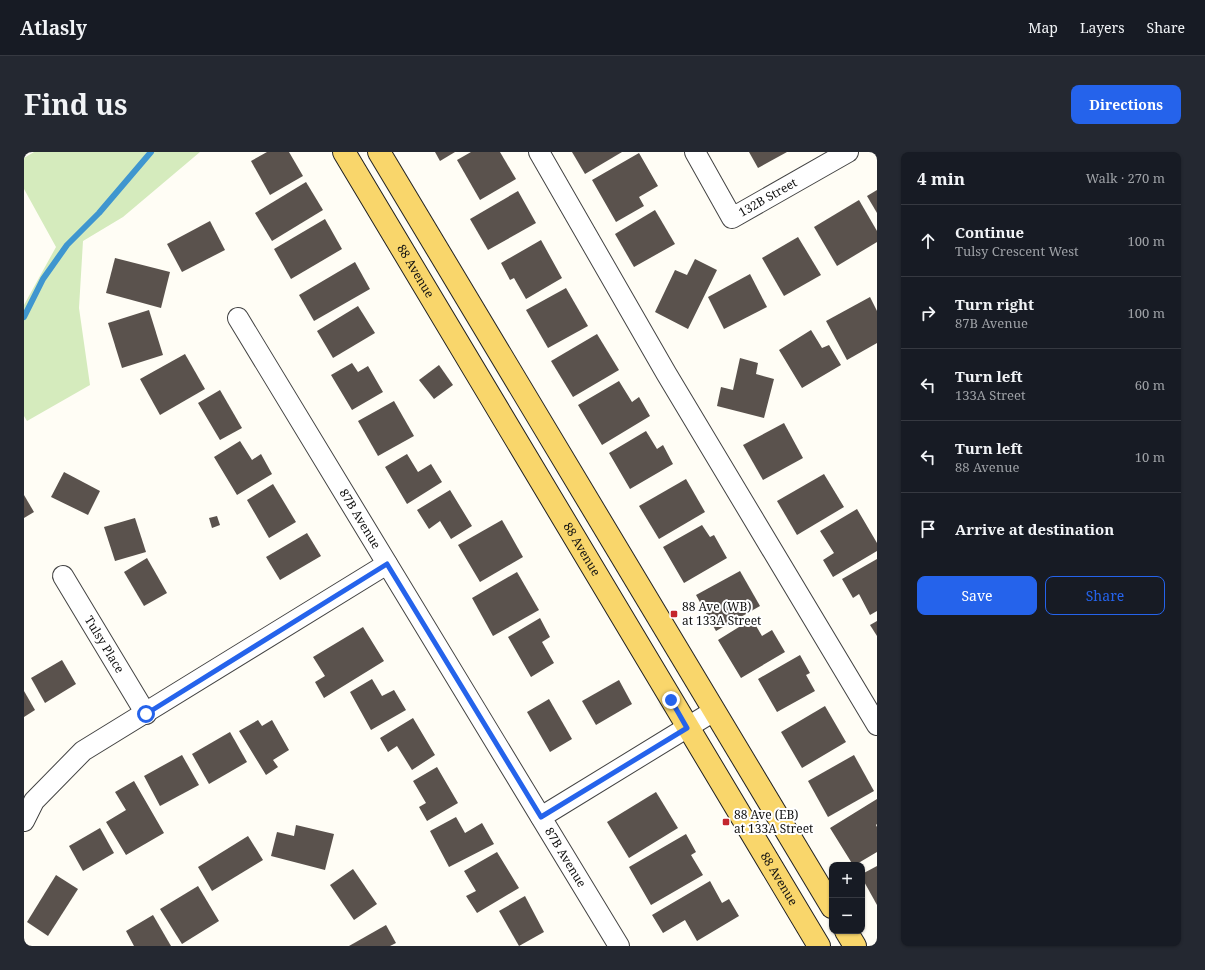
<!DOCTYPE html>
<html lang="en">
<head>
<meta charset="utf-8">
<style>
  :root { --surface:#171b24; --page:#242831; --text:#f1f3f6; --muted:#9ea1a6; --line:#363941; --accent:#2563eb }
  body { margin:0; font-family:"Noto Serif",serif; background:var(--page); color:var(--text) }
  .controls { position:absolute; right:12px; bottom:12px; display:grid; overflow:hidden; border-radius:8px; box-shadow:0 1px 3px #0004 }
  .controls button { width:36px; height:36px; display:grid; place-items:center; padding:0; border:0; border-bottom:1px solid var(--line); background:var(--surface); color:var(--text); font:20px sans-serif }
  .stop { position:absolute; width:12px; height:12px; margin:-9px; border:3px solid #2563eb; border-radius:50%; background:#fff }
  .stop.end { background:#2563eb; border-color:#fff; box-shadow:0 1px 4px #0008 }
  .list { margin:0; padding:0; list-style:none }
  h2 { display:flex; justify-content:space-between; align-items:center; height:52px; margin:0; padding:0 16px; font-size:17px }
  h2 small { font-size:13px; font-weight:400; color:var(--muted) }
  .list li { display:grid; grid-template-columns:26px 1fr auto; gap:12px; align-items:center; box-sizing:border-box; height:72px; padding:0 16px; border-top:1px solid var(--line) }
  .list b { display:block; font-size:15px; white-space:nowrap }
  .list p { margin:0; font-size:13px; white-space:nowrap; color:var(--muted) }
  .list em { font-size:13px; font-style:normal; color:var(--muted) }
  .actions { display:flex; gap:8px; padding:12px 16px }
  .actions a { flex:1; padding:9px 0; border:1px solid var(--accent); border-radius:8px; text-align:center; font-size:14px; color:var(--accent) }
  .actions .main { background:var(--accent); color:#fff }
  .icon { flex:none; width:22px; height:22px; fill:none; stroke:currentColor; stroke-width:2; stroke-linecap:round; stroke-linejoin:round }
  .map { position:relative; flex:none; width:853px; height:794px; overflow:hidden; border-radius:8px }
  header { display:flex; align-items:center; gap:24px; box-sizing:border-box; height:56px; padding:0 20px; background:var(--surface); border-bottom:1px solid var(--line) }
  header strong { font-size:19px }
  nav { display:flex; gap:22px; margin-inline-start:auto; font-size:14px }
  .intro { display:flex; align-items:center; justify-content:space-between; box-sizing:border-box; height:96px; padding:0 24px }
  h1 { margin:0; font-size:28px }
  .button { padding:10px 18px; border-radius:8px; background:var(--accent); color:#fff; font-size:14px; font-weight:700 }
  main { display:flex; gap:24px; padding:0 24px }
  aside { flex:1; background:var(--surface); border-radius:8px; box-shadow:0 1px 3px #0004 }
  .map>svg:first-child { display:block }
</style>
</head>
<body>
<header>
<strong>Atlasly</strong>
<nav><a>Map</a><a>Layers</a><a>Share</a></nav>
</header>
<div class="intro"><h1>Find us</h1><a class="button">Directions</a></div>
<main>
<div class="map">
<svg width="853" height="794" viewBox="0 0 853 794">
  <rect width="100%" height="100%" fill="#fffdf5"/>
  <polygon fill="#d5ebbd" points="10,0 176,0 99,65 59,89 55,156 66,233 3,269 0,264 0,153 32,95 0,37 0,6"/>
  <g fill="none" stroke-linecap="round" stroke-linejoin="round">
    <polyline stroke="#3f96cf" stroke-width="6" points="0,165 19,127 43,93 75,61 127,0"/>
  </g>
  <g fill="#5a524d">
    <polygon points="243,0 265,0 279,24 246,43 227,9"/>
    <polygon points="411,0 431,0 416,9"/>
    <polygon points="447,0 476,0 492,27 456,48 433,8"/>
    <polygon points="548,0 598,0 561,22"/>
    <polygon points="725,0 763,0 734,16"/>
    <polygon points="615,1 634,34 615,45 620,54 592,70 568,28"/>
    <polygon points="282,30 299,58 248,89 231,61"/>
    <polygon points="853,38 853,61 843,44"/>
    <polygon points="494,39 512,71 464,98 446,67"/>
    <polygon points="835,48 853,79 853,90 813,114 790,75"/>
    <polygon points="631,58 651,92 610,115 591,82"/>
    <polygon points="301,67 318,97 267,127 250,97"/>
    <polygon points="186,69 201,98 158,120 143,92"/>
    <polygon points="774,85 797,123 760,144 738,106"/>
    <polygon points="517,88 538,126 502,147 490,126 486,128 477,111"/>
    <polygon points="91,106 146,120 137,156 82,141"/>
    <polygon points="671,107 693,118 664,177 631,160 651,118 663,123"/>
    <polygon points="331,110 346,137 290,169 275,143"/>
    <polygon points="726,122 743,155 700,177 684,145"/>
    <polygon points="542,136 564,174 524,196 502,158"/>
    <polygon points="846,145 853,159 853,191 823,208 802,169"/>
    <polygon points="334,154 351,181 309,206 293,179"/>
    <polygon points="125,158 139,203 98,216 84,171"/>
    <polygon points="787,178 798,196 805,193 817,213 778,236 755,198"/>
    <polygon points="573,182 595,218 549,245 527,209"/>
    <polygon points="161,202 181,237 136,263 116,227"/>
    <polygon points="716,206 734,211 732,222 750,227 740,266 693,254 697,235 709,238"/>
    <polygon points="328,211 334,220 344,214 359,240 328,258 307,223"/>
    <polygon points="415,213 429,233 410,247 395,228"/>
    <polygon points="595,229 608,250 615,245 626,264 578,293 554,253"/>
    <polygon points="196,238 218,276 196,288 174,251"/>
    <polygon points="370,249 390,284 354,304 334,269"/>
    <polygon points="760,271 779,306 739,328 719,293"/>
    <polygon points="622,279 633,297 639,293 649,312 606,337 585,301"/>
    <polygon points="216,289 228,308 237,302 248,322 213,343 190,305"/>
    <polygon points="383,302 394,320 407,312 418,330 383,352 361,315"/>
    <polygon points="40,320 76,339 64,363 27,345"/>
    <polygon points="800,322 820,355 773,383 753,349"/>
    <polygon points="662,327 681,360 635,387 615,354"/>
    <polygon points="249,332 272,370 245,386 223,348"/>
    <polygon points="426,338 448,374 427,387 416,369 405,377 393,358"/>
    <polygon points="0,343 10,360 0,366"/>
    <polygon points="833,357 853,391 853,399 809,425 799,408 810,401 796,379"/>
    <polygon points="193,364 196,373 188,376 185,366"/>
    <polygon points="111,366 122,400 91,409 80,375"/>
    <polygon points="478,368 499,405 456,430 434,393"/>
    <polygon points="678,373 686,385 690,383 703,406 660,431 639,395"/>
    <polygon points="283,381 297,404 256,428 242,405"/>
    <polygon points="123,406 143,441 120,454 100,420"/>
    <polygon points="853,407 853,459 846,463 835,442 829,446 818,427"/>
    <polygon points="716,419 736,454 692,479 672,443"/>
    <polygon points="493,420 515,458 469,484 448,446"/>
    <polygon points="516,466 526,485 518,490 530,511 507,525 484,485"/>
    <polygon points="728,467 738,484 748,478 761,500 717,526 694,488"/>
    <polygon points="853,469 853,484 846,473"/>
    <polygon points="339,475 360,509 300,546 291,530 301,524 289,505"/>
    <polygon points="776,503 786,521 782,523 791,539 753,560 734,527"/>
    <polygon points="38,508 52,532 21,551 7,526"/>
    <polygon points="348,527 358,544 370,538 382,558 347,578 326,540"/>
    <polygon points="595,528 608,552 572,573 558,549"/>
    <polygon points="0,539 11,558 0,565"/>
    <polygon points="525,547 548,587 526,600 503,560"/>
    <polygon points="801,554 822,590 778,616 757,580"/>
    <polygon points="389,566 411,603 388,618 373,594 364,600 356,586"/>
    <polygon points="234,568 238,574 248,568 265,598 249,608 254,615 242,623 215,579"/>
    <polygon points="206,580 223,610 185,632 168,602"/>
    <polygon points="158,603 175,633 136,654 120,624"/>
    <polygon points="830,603 850,639 804,665 784,629"/>
    <polygon points="413,615 434,651 403,669 395,655 402,651 389,629"/>
    <polygon points="110,629 140,681 102,703 82,670 102,658 91,640"/>
    <polygon points="632,640 654,676 605,706 583,670"/>
    <polygon points="853,647 853,672 852,673 853,675 853,700 831,713 829,713 806,676"/>
    <polygon points="432,665 441,681 458,671 470,692 425,715 406,679"/>
    <polygon points="272,673 310,682 301,718 247,704 253,680 270,684"/>
    <polygon points="76,676 90,701 59,719 45,694"/>
    <polygon points="662,682 672,700 667,703 679,723 627,753 605,715"/>
    <polygon points="224,684 239,708 188,739 174,715"/>
    <polygon points="473,700 495,736 453,761 442,744 452,739 440,719"/>
    <polygon points="853,714 853,753 838,726 838,722"/>
    <polygon points="329,717 353,752 330,768 306,733"/>
    <polygon points="32,723 54,737 24,784 3,770"/>
    <polygon points="686,729 698,751 705,747 715,764 673,789 661,768 639,781 628,763"/>
    <polygon points="174,734 195,769 158,792 136,757"/>
    <polygon points="501,744 520,780 495,794 475,759"/>
    <polygon points="129,763 147,794 110,794 102,779"/>
    <polygon points="362,773 372,791 366,794 325,794"/>
  </g>
  <g fill="none" stroke-linecap="round" stroke-linejoin="round">
    <defs>
      <g id="minor">
        <polyline points="515,0 642,221 853,573"/>
        <path id="s1" d="M671,0L708,66L824,0"/>
        <path id="s2" d="M214,166L595,794"/>
        <path id="s3" d="M39,424L122,562"/>
        <polyline points="517,665 690,559"/>
        <polyline points="0,669 10,649 59,599 363,412"/>
      </g>
      <g id="major">
        <path id="s4" d="M320,0L795,794"/>
        <polyline points="355,0 808,755"/>
        <polyline points="822,779 831,794"/>
      </g>
    </defs>
    <use href="#minor" stroke="#444" stroke-width="22"/>
    <use href="#major" stroke="#222" stroke-width="24"/>
    <use href="#minor" stroke="#fff" stroke-width="20"/>
    <use href="#major" stroke="#f9d66b" stroke-width="22"/>
  </g>
  <g fill="none" stroke-linecap="round" stroke-linejoin="round">
    <polyline stroke="#2563eb" stroke-width="5" points="122,562 363,412 517,665 663,576 647,548"/>
  </g>
  <g fill="#c4262e" stroke="#fff" stroke-width="1.5">
    <rect x="646" y="458" width="8" height="8" rx="2"/>
    <rect x="698" y="666" width="8" height="8" rx="2"/>
  </g>
  <g text-anchor="middle" stroke-width="4" stroke-linejoin="round" paint-order="stroke">
    <g font-size="12" fill="#111" stroke="#fff">
      <text dy="4" stroke="none"><textPath href="#s1" startOffset="117">132B Street</textPath></text>
      <text dy="4" stroke="none"><textPath href="#s4" startOffset="139">88 Avenue</textPath></text>
      <text dy="4" stroke="none"><textPath href="#s2" startOffset="235">87B Avenue</textPath></text>
      <text dy="4" stroke="none"><textPath href="#s4" startOffset="463">88 Avenue</textPath></text>
      <text dy="4" stroke="none"><textPath href="#s3" startOffset="80">Tulsy Place</textPath></text>
      <text dy="4" stroke="none"><textPath href="#s2" startOffset="631">87B Avenue</textPath></text>
      <text dy="4" stroke="none"><textPath href="#s4" startOffset="847">88 Avenue</textPath></text>
    </g>
    <g font-size="12" fill="#111" stroke="#fff" text-anchor="start">
      <text x="658" y="459">88 Ave (WB)<tspan x="658" dy="14">at 133A Street</tspan></text>
      <text x="710" y="667">88 Ave (EB)<tspan x="710" dy="14">at 133A Street</tspan></text>
    </g>
  </g>
</svg>
<div class="controls">
<button>+</button>
<button>−</button>
</div>
<div class="stop" style="left:122px;top:562px"></div>
<div class="stop end" style="left:647px;top:548px"></div>
</div>
<aside>
<h2>4 min<small>Walk · 270 m</small></h2>
<ul class="list">
<li><svg class="icon" aria-label="ahead" viewBox="0 0 24 24"><path d="M12 20V5M6 11l6-6 6 6"/></svg><div><b>Continue</b><p>Tulsy Crescent West</p></div><em>100 m</em></li>
<li><svg class="icon" aria-label="right" viewBox="0 0 24 24"><path d="M7 20v-9h11M14 6l5 5-5 5"/></svg><div><b>Turn right</b><p>87B Avenue</p></div><em>100 m</em></li>
<li><svg class="icon" aria-label="left" viewBox="0 0 24 24"><path d="M17 20v-9H6M10 6l-5 5 5 5"/></svg><div><b>Turn left</b><p>133A Street</p></div><em>60 m</em></li>
<li><svg class="icon" aria-label="left" viewBox="0 0 24 24"><path d="M17 20v-9H6M10 6l-5 5 5 5"/></svg><div><b>Turn left</b><p>88 Avenue</p></div><em>10 m</em></li>
<li><svg class="icon" aria-label="arrive" viewBox="0 0 24 24"><path d="M6 21V4h12l-3 4 3 4H6"/></svg><div><b>Arrive at destination</b></div></li>
</ul>
<div class="actions"><a class="main">Save</a><a>Share</a></div>
</aside>
</main>
</body>
</html>
